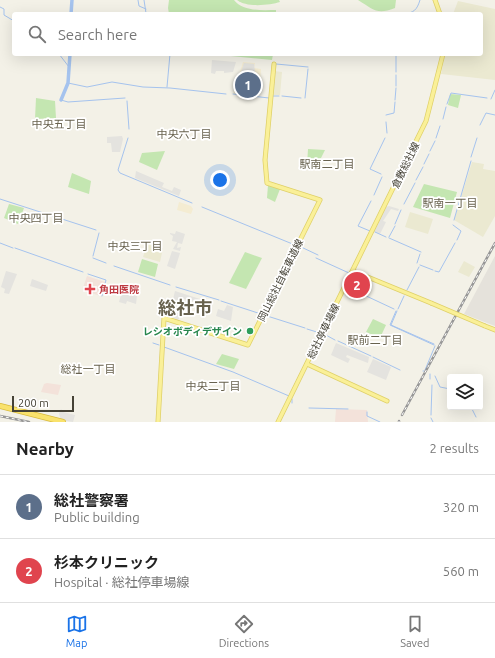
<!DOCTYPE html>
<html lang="en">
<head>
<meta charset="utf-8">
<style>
  :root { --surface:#fff; --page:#f2f2f2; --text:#222; --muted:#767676; --line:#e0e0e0; --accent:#1a73e8 }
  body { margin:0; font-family:Ubuntu,"Noto Sans JP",sans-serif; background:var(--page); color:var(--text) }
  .controls { position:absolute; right:12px; bottom:12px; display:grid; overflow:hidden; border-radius:4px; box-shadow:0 4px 16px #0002 }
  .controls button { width:36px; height:36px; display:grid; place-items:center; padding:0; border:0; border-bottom:1px solid var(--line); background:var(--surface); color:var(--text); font:20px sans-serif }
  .scale { position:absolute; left:12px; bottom:10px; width:62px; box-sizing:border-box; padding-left:4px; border:2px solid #454236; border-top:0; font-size:11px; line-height:14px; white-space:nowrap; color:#454236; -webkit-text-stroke:3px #fff; paint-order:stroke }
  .you { position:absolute; left:220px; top:180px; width:14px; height:14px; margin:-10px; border:3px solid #fff; border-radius:50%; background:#1a73e8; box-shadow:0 0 0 6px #1a73e833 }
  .badge { display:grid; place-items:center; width:26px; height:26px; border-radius:50%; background:var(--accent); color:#fff; font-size:13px; font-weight:700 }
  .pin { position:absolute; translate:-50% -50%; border:2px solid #fff; box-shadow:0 1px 4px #0006 }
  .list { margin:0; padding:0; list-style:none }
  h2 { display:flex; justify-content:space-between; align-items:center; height:52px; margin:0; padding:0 16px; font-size:17px }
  h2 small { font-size:13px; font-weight:400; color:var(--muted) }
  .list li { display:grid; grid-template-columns:26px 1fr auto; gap:12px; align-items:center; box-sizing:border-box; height:64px; padding:0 16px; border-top:1px solid var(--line) }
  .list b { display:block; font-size:15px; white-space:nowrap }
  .list p { margin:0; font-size:13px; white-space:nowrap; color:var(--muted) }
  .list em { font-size:13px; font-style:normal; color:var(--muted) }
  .icon { flex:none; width:22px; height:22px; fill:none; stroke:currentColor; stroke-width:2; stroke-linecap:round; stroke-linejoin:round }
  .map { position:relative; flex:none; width:495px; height:422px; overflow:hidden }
  .search { position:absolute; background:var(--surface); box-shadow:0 4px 16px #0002; left:12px; right:12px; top:12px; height:44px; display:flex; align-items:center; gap:10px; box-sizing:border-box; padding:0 14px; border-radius:4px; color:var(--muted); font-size:15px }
  .sheet { height:180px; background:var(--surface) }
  nav { display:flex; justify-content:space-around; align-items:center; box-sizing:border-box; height:56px; border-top:1px solid var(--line); background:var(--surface); font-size:11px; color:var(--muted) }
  nav a { display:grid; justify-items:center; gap:2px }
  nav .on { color:var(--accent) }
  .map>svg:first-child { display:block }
</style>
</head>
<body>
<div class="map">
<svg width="495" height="422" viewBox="0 0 495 422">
  <rect width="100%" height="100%" fill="#f3f1e7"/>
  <g fill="#f4ecd2">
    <polygon points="243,62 255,63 254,68 261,69 259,96 233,94"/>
    <polygon points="179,202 191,206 193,209 191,214 177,210"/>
  </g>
  <polygon fill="#e5e2db" points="495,256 495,326 464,314"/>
  <g fill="#ebe9d1">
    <polygon points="458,1 495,9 495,80 441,74 445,54 481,54 481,14 453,14"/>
    <polygon points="274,71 282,72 280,95 272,95"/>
    <polygon points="472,162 484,164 483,169 495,171 495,216 483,237 454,220"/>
    <polygon points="410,212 433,219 428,234 405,227"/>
    <polygon points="147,244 163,248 160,262 143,257"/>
    <polygon points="464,261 475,267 469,277 458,272"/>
  </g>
  <g fill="#f3e2da">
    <polygon points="87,276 105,282 101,296 84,291 83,288"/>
    <polygon points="47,383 61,385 58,395 41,392 44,384"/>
    <polygon points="336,409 367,410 368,422 335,422"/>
  </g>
  <g fill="#c4e6b1">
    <path d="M169,0H234C243,12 263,10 276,10V14H169L168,8Z"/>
    <path d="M237,0H279L280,2C270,5 247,8 237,0Z"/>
    <path d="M358,0H396L395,8C377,15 374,10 358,0Z"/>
    <polygon points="211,54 273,54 272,60"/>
    <polygon points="450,94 461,95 458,108 448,105"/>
    <polygon points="36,98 55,101 56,118 35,119"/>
    <polygon points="308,149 325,150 316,168 307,165"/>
    <polygon points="165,151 157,170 139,162 142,153"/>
    <polygon points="72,173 91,181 89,194 68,187"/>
    <polygon points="424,184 457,192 450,218 413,207"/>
    <polygon points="268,185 280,189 275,202 267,198"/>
    <polygon points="9,204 24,208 18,224 4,218"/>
    <polygon points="245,252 262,258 246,289 229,283"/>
    <polygon points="142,259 158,264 155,277 138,272"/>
    <polygon points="373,319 386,325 380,338 366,332"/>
    <polygon points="222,354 239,359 234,369 216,364"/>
  </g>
  <g fill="#e4e3df">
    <polygon points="212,60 236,62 233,72 224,73 224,70 224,71 216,71 215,74 211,73"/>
    <polygon points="244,63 254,64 256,80 244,81 244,79 243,91 235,90"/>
    <polygon points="122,136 123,139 120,152 112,152 111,143 107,143 107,137"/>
    <polygon points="136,171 164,183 162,187 172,191 174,187 181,190 179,196 135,178"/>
    <polygon points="389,206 399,209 398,211 391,209 383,221 386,222 380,234 374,232 386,207"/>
    <polygon points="176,231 185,234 182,244 178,243 177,248 181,247 180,251 173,249 177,242 172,241 173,236 170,234 170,233 175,234"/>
    <polygon points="172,251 180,253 175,269 167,266"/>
    <polygon points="6,271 17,274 9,294 4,293 5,289 1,287"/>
    <polygon points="32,279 48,285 46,291 30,286"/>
    <polygon points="122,291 137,296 136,304 127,301 126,304 119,302"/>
    <polygon points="175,291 200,299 198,303 180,298 176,310 182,313 178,320 169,316"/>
    <polygon points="227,305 233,307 231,321 216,316 218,309 224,311"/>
    <polygon points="336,343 369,357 368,363 347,355 346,357 350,359 348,363 331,355"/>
    <polygon points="373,359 391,367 386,380 367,372"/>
    <polygon points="61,409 63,412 75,415 73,422 61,420 59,414"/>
  </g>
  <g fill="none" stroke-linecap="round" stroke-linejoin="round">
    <g stroke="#a5c3ee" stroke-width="1">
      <polyline points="138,0 139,6 146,9"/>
      <polyline points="144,0 146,13"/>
      <polyline points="0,7 4,9 4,15 14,21"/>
      <path d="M403,14C414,13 417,10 420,0"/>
      <polyline points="59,54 69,67"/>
      <polyline points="396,54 396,72"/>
      <polyline points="276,64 308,67"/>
      <polyline points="68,83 87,87 112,82 143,87 170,88 226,94"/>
      <polyline points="396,86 396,75"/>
      <polyline points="167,87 170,54"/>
      <polyline points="233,94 269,98"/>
      <polyline points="272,96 279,96"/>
      <polyline points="282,96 301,98"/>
      <polyline points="305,98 308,69"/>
      <polyline points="491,99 495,90"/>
      <polyline points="61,100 68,102 125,98"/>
      <polyline points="395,100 396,88"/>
      <polyline points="127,101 129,129"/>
      <polyline points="447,104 451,93 487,98"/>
      <polyline points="386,115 394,113 395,102"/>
      <polyline points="443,119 446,107"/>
      <polyline points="386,122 387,133"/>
      <polyline points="480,125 486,113 495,115"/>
      <polyline points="128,138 118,170 120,173 192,203"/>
      <polyline points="436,138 440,126"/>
      <polyline points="430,151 435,141"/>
      <polyline points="471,157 477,138"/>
      <polyline points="424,164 429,154"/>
      <polyline points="381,174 370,169 385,138"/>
      <polyline points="416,180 423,167"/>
      <polyline points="374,195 382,177"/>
      <polyline points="0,199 96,230"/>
      <polyline points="404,204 415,183"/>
      <polyline points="202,207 295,245"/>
      <polyline points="454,220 471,161"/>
      <polyline points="395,224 401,210"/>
      <polyline points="453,225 461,231 457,240"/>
      <polyline points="370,231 358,226 371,201"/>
      <polyline points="375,232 386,237"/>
      <polyline points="389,237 395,226"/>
      <polyline points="389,238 421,252"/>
      <polyline points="0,243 13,248"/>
      <polyline points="299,246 318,255"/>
      <polyline points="15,248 83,272"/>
      <polyline points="93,256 99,233"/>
      <polyline points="93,258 106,263"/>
      <polyline points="316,258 349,273"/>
      <polyline points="417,263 420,254"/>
      <polyline points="420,265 433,270"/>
      <polyline points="114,266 170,285"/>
      <polyline points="435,271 439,272 455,243"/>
      <polyline points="88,274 106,280 102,296"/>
      <polyline points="343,285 347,277"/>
      <polyline points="176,287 219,300"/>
      <polyline points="347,287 394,309"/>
      <polyline points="407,290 419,267"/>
      <polyline points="221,301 261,314"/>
      <polyline points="398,309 404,296"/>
      <polyline points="396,311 390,325 434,345"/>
      <polyline points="397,311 391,325 434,344"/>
      <polyline points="264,315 305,328"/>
      <polyline points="307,329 320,333"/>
      <polyline points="324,334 335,340"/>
      <polyline points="338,341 371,356"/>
      <polyline points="153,343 159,345"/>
      <polyline points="164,347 233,372 289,396"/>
      <polyline points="373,357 400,370"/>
      <polyline points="425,370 435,346"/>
      <polyline points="423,371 424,371"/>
      <polyline points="435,376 440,387 450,389"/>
      <polyline points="430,379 430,374"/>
      <polyline points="292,399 292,403"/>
      <polyline points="471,407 476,417"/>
      <polyline points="309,408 348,409"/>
      <polyline points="367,412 367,416 380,422"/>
      <polyline points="431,415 432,385"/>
      <polyline points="431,418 433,422"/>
    </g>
    <g stroke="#a5c3ee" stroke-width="3.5">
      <polyline points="71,14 72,0"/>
      <polyline points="61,100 68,83 70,54"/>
    </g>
    <defs>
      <g id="major">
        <polyline points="435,0 440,14"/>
        <polyline points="353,271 431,303"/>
        <polyline points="485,326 495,330"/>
        <polyline points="307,364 387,401"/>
        <polyline points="158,422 164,318 248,345 320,200 267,183 265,160 274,64"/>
        <polyline points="278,422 426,121 443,54"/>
      </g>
      <polyline id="highway" points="0,406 63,422"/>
    </defs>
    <use href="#major" stroke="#dfd068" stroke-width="5"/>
    <use href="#highway" stroke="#d8ba3c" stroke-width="6"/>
    <use href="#major" stroke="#faf098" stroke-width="3.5"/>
    <use href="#highway" stroke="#f9e26c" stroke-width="4.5"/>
    <defs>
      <g id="rail">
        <polyline points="402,415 495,243"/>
        <polyline points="0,416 29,422"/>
        <polyline points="399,422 399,421"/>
      </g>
    </defs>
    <use href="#rail" stroke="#969696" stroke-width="2.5"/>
    <use href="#rail" stroke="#fff" stroke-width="1" stroke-dasharray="3" stroke-linecap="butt"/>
    <defs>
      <polyline id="major-bridge" points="431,303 485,326"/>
    </defs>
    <use href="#major-bridge" stroke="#dfd068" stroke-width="5" stroke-linecap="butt"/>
    <use href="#major-bridge" stroke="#faf098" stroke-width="3.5"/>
  </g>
  <path fill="#e0444e" stroke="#fff" stroke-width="1.5" d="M88 283h4v4h4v4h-4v4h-4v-4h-4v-4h4z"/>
  <circle fill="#2e9e5b" stroke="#fff" stroke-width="1.5" cx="250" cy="331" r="4"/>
  <g text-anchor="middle" stroke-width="3.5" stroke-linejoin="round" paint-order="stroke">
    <g font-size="10" fill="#454236" stroke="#fff">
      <text transform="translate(405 165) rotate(-64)" y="4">倉敷総社線</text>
      <text transform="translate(280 280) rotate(-64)" y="4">岡山総社自転車道線</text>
      <text transform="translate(323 331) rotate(-64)" y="4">総社停車場線</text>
    </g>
    <g font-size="10" font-weight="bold" fill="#be3a42" stroke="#fff" text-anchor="start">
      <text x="99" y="293">角田医院</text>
    </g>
    <g font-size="10" font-weight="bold" fill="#27864d" stroke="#fff" text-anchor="end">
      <text x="242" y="335">レシオボディデザイン</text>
    </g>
    <g font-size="11" fill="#68624e" stroke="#fff">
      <text x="59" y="128">中央五丁目</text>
      <text x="184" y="138">中央六丁目</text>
      <text x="327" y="168">駅南二丁目</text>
      <text x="450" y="207">駅南一丁目</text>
      <text x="36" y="222">中央四丁目</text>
      <text x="135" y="250">中央三丁目</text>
      <text x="375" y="344">駅前二丁目</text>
      <text x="88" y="373">総社一丁目</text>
      <text x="213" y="390">中央二丁目</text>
    </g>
    <g font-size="18" font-weight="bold" fill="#68624e" stroke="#fff">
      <text x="185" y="314">総社市</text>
    </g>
  </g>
</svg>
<div class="controls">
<button><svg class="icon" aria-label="layers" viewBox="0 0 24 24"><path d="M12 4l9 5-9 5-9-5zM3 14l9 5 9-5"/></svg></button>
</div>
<div class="scale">200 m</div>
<div class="you"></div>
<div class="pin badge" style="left:248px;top:85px;background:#5c6f8a">1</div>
<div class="pin badge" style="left:357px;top:285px;background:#e0444e">2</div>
<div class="search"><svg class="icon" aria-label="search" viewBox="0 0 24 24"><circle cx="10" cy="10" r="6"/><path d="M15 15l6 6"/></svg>Search here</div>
</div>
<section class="sheet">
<h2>Nearby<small>2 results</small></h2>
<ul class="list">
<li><span class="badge" style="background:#5c6f8a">1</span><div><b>総社警察署</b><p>Public building</p></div><em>320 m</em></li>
<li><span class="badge" style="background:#e0444e">2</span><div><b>杉本クリニック</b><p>Hospital · 総社停車場線</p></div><em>560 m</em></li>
</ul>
</section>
<nav>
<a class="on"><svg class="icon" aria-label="map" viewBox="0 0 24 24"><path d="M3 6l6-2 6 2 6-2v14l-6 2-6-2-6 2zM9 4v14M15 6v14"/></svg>Map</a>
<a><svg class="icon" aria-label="directions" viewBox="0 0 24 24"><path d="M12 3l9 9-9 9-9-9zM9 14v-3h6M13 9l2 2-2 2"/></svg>Directions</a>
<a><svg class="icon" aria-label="saved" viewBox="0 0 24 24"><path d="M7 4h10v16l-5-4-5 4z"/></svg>Saved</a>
</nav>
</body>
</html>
